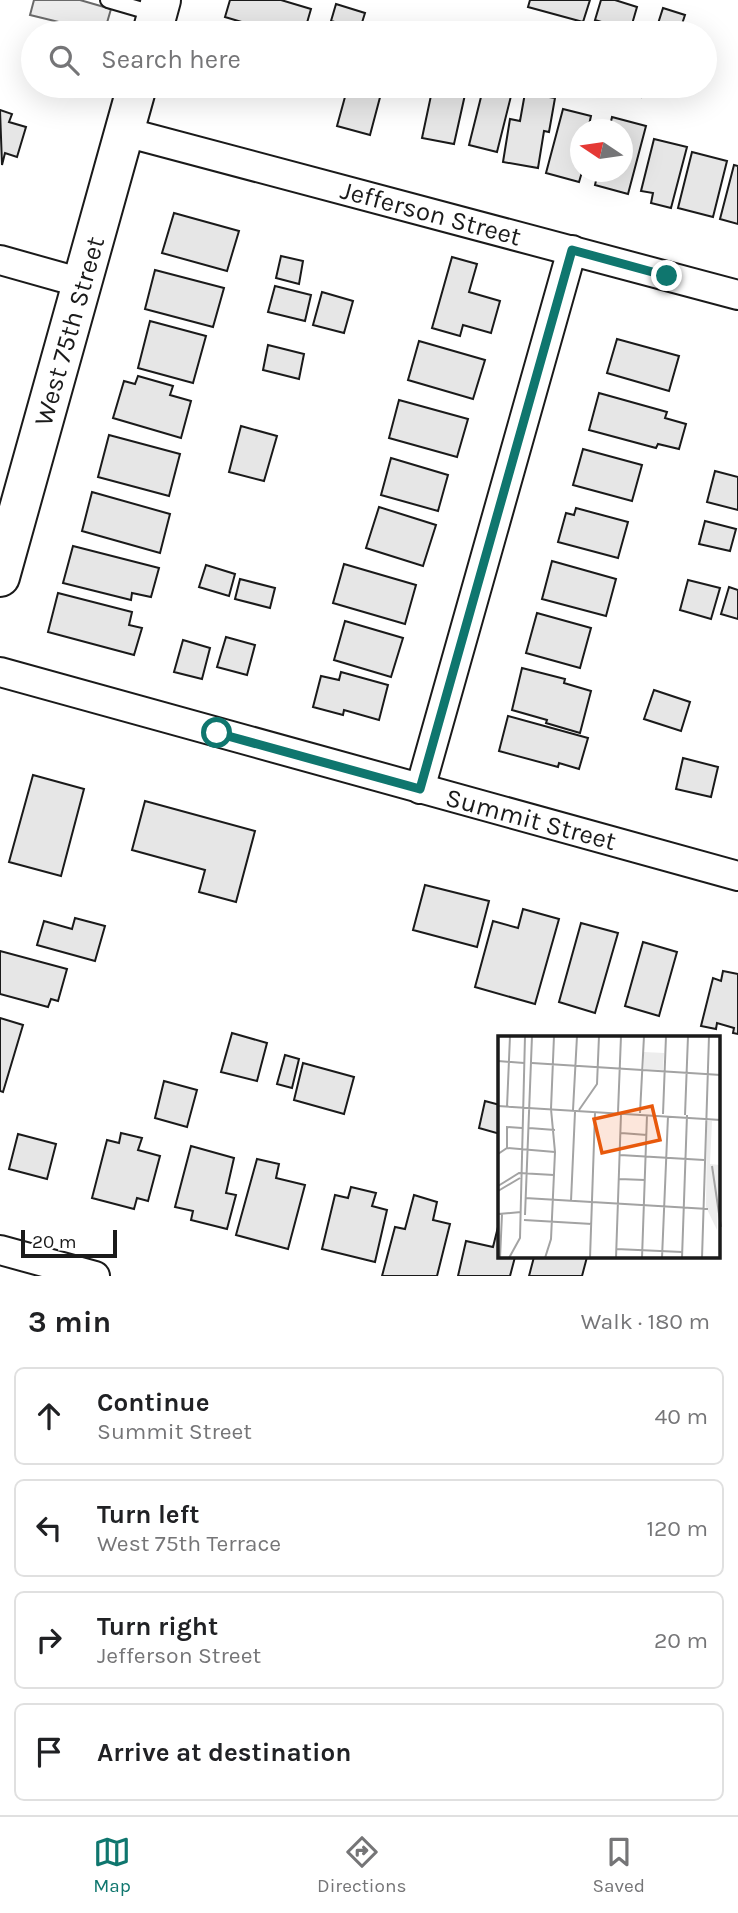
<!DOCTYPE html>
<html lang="en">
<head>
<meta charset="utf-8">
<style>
  :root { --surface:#fff; --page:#f6f6f6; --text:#202124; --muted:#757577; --line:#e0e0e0; --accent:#0f766e }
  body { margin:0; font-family:Karla,sans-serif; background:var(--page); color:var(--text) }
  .compass { position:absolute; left:570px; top:119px; width:63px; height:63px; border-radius:50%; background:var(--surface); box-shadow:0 7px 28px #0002; rotate:283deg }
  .scale { position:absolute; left:21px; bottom:18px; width:96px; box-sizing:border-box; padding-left:7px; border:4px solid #1a1a1a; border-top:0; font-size:19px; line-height:24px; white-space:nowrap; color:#1a1a1a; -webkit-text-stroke:5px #fff; paint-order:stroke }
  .stop { position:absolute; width:21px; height:21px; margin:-16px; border:5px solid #0f766e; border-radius:50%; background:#fff }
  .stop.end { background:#0f766e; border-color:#fff; box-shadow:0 2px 7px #0008 }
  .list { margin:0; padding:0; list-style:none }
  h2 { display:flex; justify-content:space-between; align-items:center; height:91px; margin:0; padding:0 28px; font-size:30px }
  h2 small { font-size:23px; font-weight:400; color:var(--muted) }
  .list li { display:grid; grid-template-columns:46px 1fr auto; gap:21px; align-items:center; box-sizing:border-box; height:98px; margin:0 14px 14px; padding:0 14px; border:2px solid var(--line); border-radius:10px }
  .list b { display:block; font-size:26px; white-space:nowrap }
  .list p { margin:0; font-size:23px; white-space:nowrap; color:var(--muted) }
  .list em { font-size:23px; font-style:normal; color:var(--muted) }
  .icon { flex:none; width:38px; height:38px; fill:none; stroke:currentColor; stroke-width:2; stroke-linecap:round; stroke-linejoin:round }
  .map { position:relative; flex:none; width:738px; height:1276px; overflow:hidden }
  .search { position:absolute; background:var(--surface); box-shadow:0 7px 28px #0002; left:21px; right:21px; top:21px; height:77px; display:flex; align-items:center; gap:18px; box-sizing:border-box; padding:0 24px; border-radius:38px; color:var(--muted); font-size:26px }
  .sheet { height:539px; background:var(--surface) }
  nav { display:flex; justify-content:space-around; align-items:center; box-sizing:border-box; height:98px; border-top:2px solid var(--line); background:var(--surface); font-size:19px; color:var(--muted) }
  nav a { display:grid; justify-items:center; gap:4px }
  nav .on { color:var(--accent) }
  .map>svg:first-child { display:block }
</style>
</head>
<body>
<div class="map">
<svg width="738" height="1276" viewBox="0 0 738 1276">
  <rect width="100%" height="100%" fill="#fff"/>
  <polygon fill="#ededed" stroke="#6a6a6a" stroke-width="2" points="34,0 80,0 111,9 104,33 30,15"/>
  <g fill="#e6e6e6" stroke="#1a1a1a" stroke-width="2">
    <polygon points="230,0 281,0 311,9 304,33 279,33 225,17"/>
    <polygon points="530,0 590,0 583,22 528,7"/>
    <polygon points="601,0 615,0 637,7 630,31 595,20"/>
    <polygon points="336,4 365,13 360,29 331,21"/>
    <polygon points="663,8 685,15 679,33 655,33"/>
    <polygon points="348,86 383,86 370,135 337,126"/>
    <polygon points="433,86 466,90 454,144 422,138"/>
    <polygon points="619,86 644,86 641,97 618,90"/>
    <polygon points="483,89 511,96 497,152 469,145"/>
    <polygon points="525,93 555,98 549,132 544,131 538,168 503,162 510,119 520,121"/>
    <polygon points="563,109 591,116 589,125 593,127 593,130 580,130 582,172 579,182 546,173"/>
    <polygon points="0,110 12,114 9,122 26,127 17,157 5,153 2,165"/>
    <polygon points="612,117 646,126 628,194 595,185 598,172 622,172 622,130 609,130"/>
    <polygon points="654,139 687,147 671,208 651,203 653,193 641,191"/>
    <polygon points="692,152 727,161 713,217 678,208"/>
    <polygon points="734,165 738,166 738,224 720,219"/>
    <polygon points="174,213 239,231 227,271 162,253"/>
    <polygon points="281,256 303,261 299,284 276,278"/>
    <polygon points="452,257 477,264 469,292 500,301 491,333 463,325 460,336 432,328"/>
    <polygon points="155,270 224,288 213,327 145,309"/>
    <polygon points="275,286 311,295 305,321 268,312"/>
    <polygon points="322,292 353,301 344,333 313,325"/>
    <polygon points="150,321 206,336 193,383 138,368"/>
    <polygon points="617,339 679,356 669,391 607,373"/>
    <polygon points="419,341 485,360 473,399 408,380"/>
    <polygon points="268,345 304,354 299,379 263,370"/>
    <polygon points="138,376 173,386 170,395 191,401 181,438 113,418 124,381 135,384"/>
    <polygon points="599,393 667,412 665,418 686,424 679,449 658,444 656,448 589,430"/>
    <polygon points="399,400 468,419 457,457 389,438"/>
    <polygon points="241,426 277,436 264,481 229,472"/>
    <polygon points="109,435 180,454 169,496 98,477"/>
    <polygon points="583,449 642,465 632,501 573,485"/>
    <polygon points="391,458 448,475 438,511 381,495"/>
    <polygon points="715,471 738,477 738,510 707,502"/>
    <polygon points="92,492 170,514 160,553 82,531"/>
    <polygon points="379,507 436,525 423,566 366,548"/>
    <polygon points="576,508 628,522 618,558 558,542 566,513 574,515"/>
    <polygon points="705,521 736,529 730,551 699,544"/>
    <polygon points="73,546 159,568 151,597 132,593 131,600 63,583"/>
    <polygon points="552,561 616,579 606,616 542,599"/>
    <polygon points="344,564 416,585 405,624 333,603"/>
    <polygon points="206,565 235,574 229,596 199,587"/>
    <polygon points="240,579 275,588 270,608 235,599"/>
    <polygon points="688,580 720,588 711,619 680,610"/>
    <polygon points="729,587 738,590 738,619 721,614"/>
    <polygon points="58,593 132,612 129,625 142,628 134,655 48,632"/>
    <polygon points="537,613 591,628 580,668 526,653"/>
    <polygon points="345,621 403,638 391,677 334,660"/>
    <polygon points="226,637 255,645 247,675 217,667"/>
    <polygon points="183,640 210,648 202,679 174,672"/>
    <polygon points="522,668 565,679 564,683 591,691 580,733 546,723 547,720 512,710"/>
    <polygon points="341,672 388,685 379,720 344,710 343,715 313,707 321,676 339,680"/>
    <polygon points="654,690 690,702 681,731 644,719"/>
    <polygon points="508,716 588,738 579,769 559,763 558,767 499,751"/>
    <polygon points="683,758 718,767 711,797 676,789"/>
    <polygon points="33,775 84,789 61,876 9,862"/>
    <polygon points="145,801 255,831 236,902 199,892 205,870 132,850"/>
    <polygon points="425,885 489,901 477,947 413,930"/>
    <polygon points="523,909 559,919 535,1004 475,987 493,921 518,928"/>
    <polygon points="75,918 105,926 95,961 37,945 44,921 72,929"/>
    <polygon points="581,923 618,933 595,1013 559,1002"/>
    <polygon points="643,942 677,952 659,1016 625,1006"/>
    <polygon points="0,951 67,969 58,1001 51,999 48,1007 0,994"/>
    <polygon points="723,971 738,974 738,1034 733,1033 734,1028 717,1023 716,1029 701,1026 713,978 721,981"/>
    <polygon points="0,1018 23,1025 3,1092 0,1091"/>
    <polygon points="232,1033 267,1043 257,1081 221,1072"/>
    <polygon points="285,1055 299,1059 292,1088 277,1084"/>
    <polygon points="303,1063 354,1077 344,1114 294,1100"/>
    <polygon points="164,1081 197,1090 187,1127 155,1118"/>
    <polygon points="485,1101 500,1105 500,1134 479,1128"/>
    <polygon points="121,1133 142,1138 138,1150 160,1156 148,1201 137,1198 134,1209 92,1198 107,1140 119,1143"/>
    <polygon points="18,1134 56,1144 47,1179 9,1169"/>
    <polygon points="191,1146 234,1158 226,1193 236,1195 227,1229 191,1220 193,1211 175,1207"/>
    <polygon points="257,1159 279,1164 276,1178 305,1185 288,1249 236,1235"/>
    <polygon points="351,1187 376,1193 372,1206 387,1210 375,1262 322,1249 335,1195 348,1198"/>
    <polygon points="414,1195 437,1202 433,1220 450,1224 437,1276 382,1276 395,1227 405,1229"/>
    <polygon points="500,1219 500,1257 515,1257 510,1276 458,1276 466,1241 493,1247"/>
    <polygon points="534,1257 587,1257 582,1276 529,1276"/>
  </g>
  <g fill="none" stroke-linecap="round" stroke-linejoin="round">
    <defs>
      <polyline id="service" points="108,0 156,14"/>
      <g id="minor">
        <polyline points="125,132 738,295"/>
        <polyline points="0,260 82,283"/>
        <polyline points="0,672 738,876"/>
        <polyline points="420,789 572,250"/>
        <polyline points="0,1250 95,1276"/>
      </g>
      <g id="secondary">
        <polyline points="152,33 161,0"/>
        <polyline points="0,577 137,86"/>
      </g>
    </defs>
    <use href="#service" stroke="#1a1a1a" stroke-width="18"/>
    <use href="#minor" stroke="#1a1a1a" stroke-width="32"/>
    <use href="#secondary" stroke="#1a1a1a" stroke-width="42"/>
    <use href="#service" stroke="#fff" stroke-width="14"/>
    <use href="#minor" stroke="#fff" stroke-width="28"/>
    <use href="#secondary" stroke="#fff" stroke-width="38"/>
  </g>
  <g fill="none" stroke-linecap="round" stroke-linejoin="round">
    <polyline stroke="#0f766e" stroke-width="9" points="217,733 420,789 572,250 667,276"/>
  </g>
  <g text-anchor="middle" stroke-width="5" stroke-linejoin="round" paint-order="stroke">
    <g font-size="26" fill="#1a1a1a" stroke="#fff">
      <text transform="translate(431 213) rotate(15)" y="9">Jefferson Street</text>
      <text transform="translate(69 331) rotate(-74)" y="9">West 75th Street</text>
      <text transform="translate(531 819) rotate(15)" y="9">Summit Street</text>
    </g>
  </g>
  <g transform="translate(498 1036)">
    <rect width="222" height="222" fill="#fff"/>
    <path d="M146,16L166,17L165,34L146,33ZM209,85H214L212,128L222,129L219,194L208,171Z" fill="#ededed"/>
    <path fill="none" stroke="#a3a3a3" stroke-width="2" d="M0,25L26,27M34,27L223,39M0,70L223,84M9,71L12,0M75,74L79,0M81,74L99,48L101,0M120,76L123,0M142,77L146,0M165,78L168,0M187,79L190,0M31,92L57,94M123,97L149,99M9,112V91L24,92M0,118L9,112L57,116M122,119L206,124M214,130L223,191M121,143L147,144M0,150L21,137L56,139M0,155L22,142M27,162L210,173M73,165L77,76M0,178L23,176M27,179L34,0M26,184L94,188M118,213L184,216M2,222L4,178M11,222L22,202L27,0M47,222L53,203L57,116L53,73L56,0M92,222L97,77M118,222L123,78M144,222L149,79M164,222L170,80M184,222L189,79M204,222L211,0"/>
    <path fill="#e8590c" fill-opacity="0.15" stroke="#e8590c" stroke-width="3.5" d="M154,70L162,104L104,117L96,83Z"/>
    <rect width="222" height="222" fill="none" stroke="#1a1a1a" stroke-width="3.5"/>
  </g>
</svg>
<svg class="compass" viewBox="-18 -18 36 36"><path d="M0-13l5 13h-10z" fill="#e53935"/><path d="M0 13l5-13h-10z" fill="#757577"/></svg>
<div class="scale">20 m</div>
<div class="stop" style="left:217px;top:733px"></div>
<div class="stop end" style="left:667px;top:276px"></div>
<div class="search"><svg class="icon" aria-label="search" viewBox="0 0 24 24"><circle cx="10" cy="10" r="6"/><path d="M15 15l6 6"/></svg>Search here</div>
</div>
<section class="sheet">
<h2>3 min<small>Walk · 180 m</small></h2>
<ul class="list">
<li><svg class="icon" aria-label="ahead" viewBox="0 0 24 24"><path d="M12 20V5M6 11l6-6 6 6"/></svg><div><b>Continue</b><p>Summit Street</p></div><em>40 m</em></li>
<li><svg class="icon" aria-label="left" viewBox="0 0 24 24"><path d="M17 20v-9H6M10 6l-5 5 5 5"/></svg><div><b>Turn left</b><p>West 75th Terrace</p></div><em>120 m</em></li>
<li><svg class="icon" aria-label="right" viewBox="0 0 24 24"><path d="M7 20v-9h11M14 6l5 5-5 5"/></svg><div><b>Turn right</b><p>Jefferson Street</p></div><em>20 m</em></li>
<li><svg class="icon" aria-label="arrive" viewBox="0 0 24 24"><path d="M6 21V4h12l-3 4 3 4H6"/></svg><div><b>Arrive at destination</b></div></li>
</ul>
</section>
<nav>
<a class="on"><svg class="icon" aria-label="map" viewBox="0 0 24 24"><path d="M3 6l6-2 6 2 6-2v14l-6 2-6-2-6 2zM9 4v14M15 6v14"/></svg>Map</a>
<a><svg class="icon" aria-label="directions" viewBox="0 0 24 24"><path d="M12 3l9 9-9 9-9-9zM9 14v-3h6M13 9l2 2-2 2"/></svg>Directions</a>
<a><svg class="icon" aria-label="saved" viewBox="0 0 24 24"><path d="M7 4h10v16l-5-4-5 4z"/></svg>Saved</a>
</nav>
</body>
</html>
